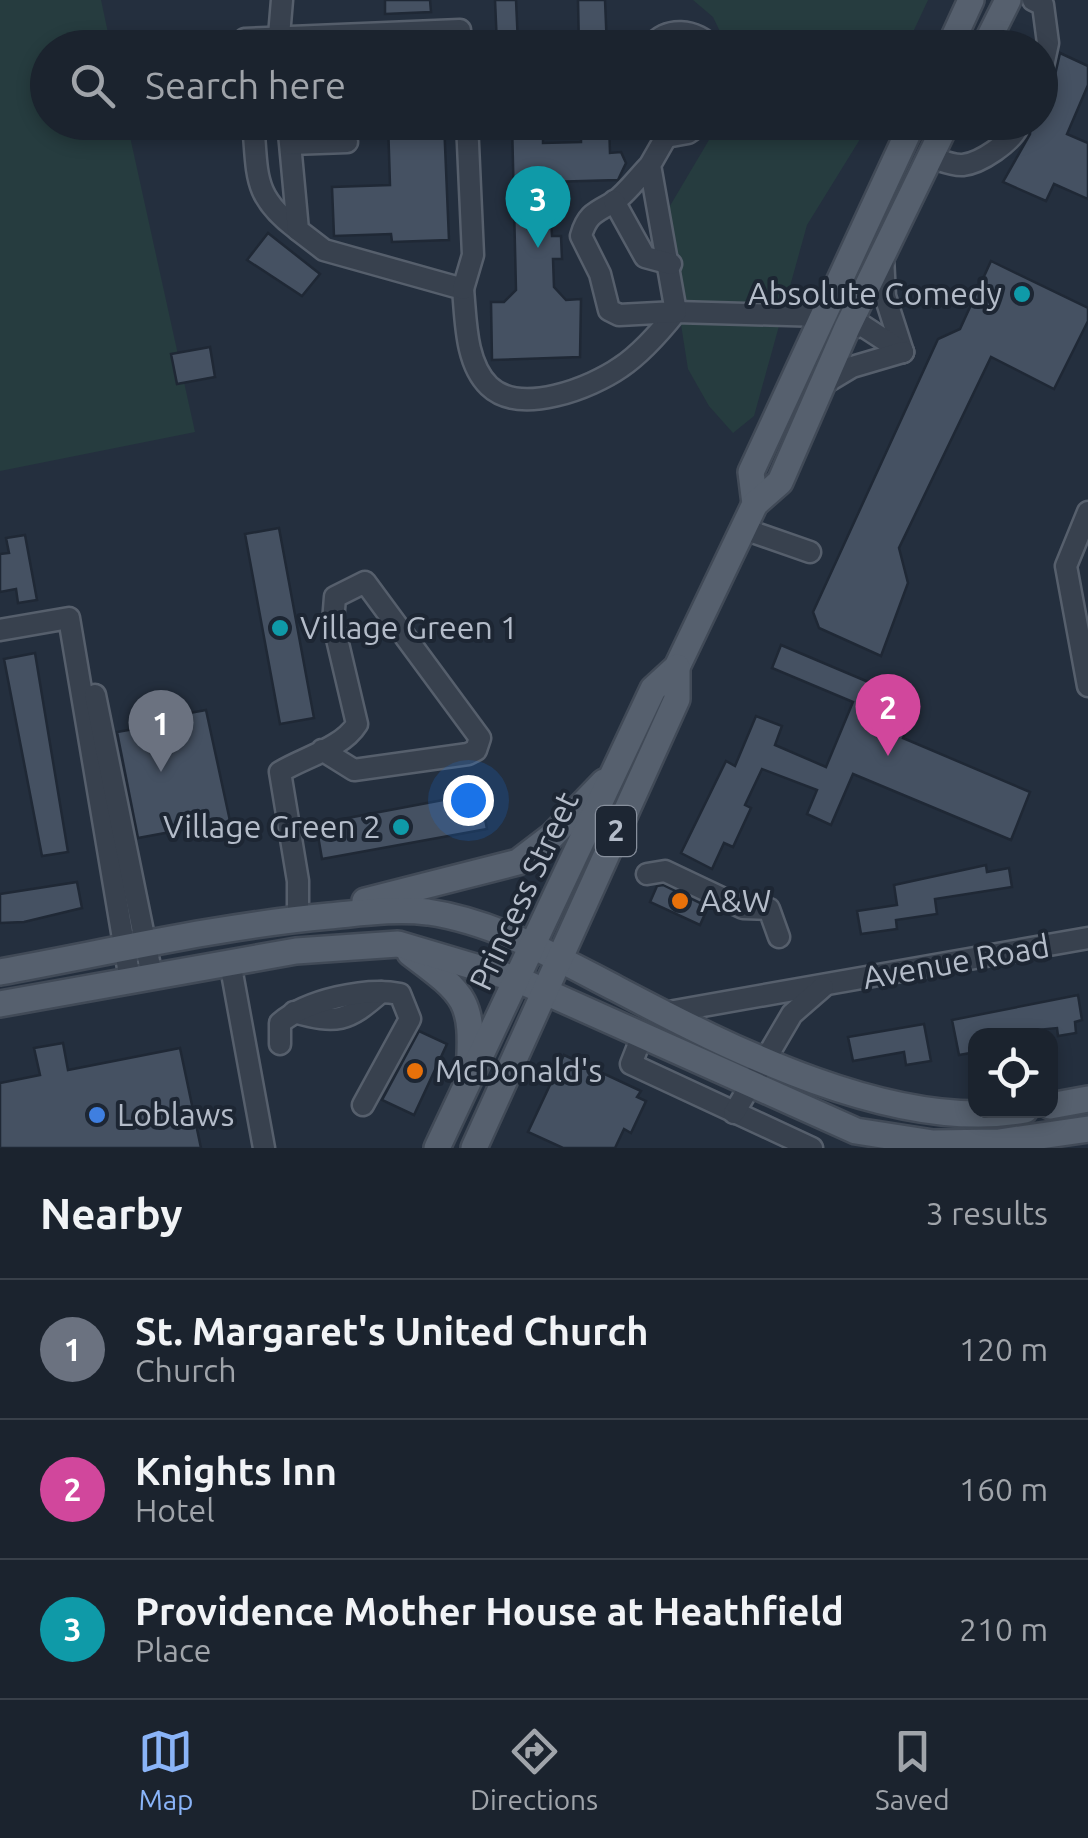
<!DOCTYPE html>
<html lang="en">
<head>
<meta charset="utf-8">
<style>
  :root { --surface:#1b232e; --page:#242b36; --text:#f1f3f6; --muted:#a0a4aa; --line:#39404a; --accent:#8ab4f8 }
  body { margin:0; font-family:Ubuntu,sans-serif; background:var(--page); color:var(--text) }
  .controls { position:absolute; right:30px; bottom:30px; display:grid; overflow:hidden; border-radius:20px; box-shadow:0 5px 15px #0003 }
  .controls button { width:90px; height:90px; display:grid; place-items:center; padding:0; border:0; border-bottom:2px solid var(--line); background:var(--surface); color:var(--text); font:50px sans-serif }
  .you { position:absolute; left:468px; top:800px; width:35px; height:35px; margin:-25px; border:8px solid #fff; border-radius:50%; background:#1a73e8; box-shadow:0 0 0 15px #1a73e833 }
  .badge { display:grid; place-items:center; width:65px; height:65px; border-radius:50%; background:var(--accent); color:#fff; font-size:32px; font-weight:700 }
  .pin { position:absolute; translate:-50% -82px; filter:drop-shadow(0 2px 5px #0008) }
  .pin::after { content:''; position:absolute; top:52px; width:35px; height:30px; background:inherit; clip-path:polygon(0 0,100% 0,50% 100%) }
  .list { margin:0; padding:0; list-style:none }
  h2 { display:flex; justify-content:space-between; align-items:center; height:130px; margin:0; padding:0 40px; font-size:42px }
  h2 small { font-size:32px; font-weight:400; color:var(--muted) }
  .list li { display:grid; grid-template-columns:65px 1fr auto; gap:30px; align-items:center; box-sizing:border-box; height:140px; padding:0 40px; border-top:2px solid var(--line) }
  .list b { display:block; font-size:38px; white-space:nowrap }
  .list p { margin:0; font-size:32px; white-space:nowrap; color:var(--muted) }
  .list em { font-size:32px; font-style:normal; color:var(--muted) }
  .icon { flex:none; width:55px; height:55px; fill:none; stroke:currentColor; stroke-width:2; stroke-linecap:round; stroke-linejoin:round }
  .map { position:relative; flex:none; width:1088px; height:1148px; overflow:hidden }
  .search { position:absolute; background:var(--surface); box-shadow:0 5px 15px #0003; left:30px; right:30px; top:30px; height:110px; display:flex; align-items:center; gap:25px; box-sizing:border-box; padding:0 35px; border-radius:55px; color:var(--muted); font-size:38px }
  .sheet { height:550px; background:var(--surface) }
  nav { display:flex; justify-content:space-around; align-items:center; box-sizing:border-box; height:140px; border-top:2px solid var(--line); background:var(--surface); font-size:28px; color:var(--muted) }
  nav a { display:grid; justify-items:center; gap:5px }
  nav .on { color:var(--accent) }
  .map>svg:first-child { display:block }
</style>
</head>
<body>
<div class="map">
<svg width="1088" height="1148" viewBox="0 0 1088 1148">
  <rect width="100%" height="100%" fill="#242f3e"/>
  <g fill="#263c3f">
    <polygon points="0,0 101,0 111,47 48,48 48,122 127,123 195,432 0,471"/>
    <polygon points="693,0 928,0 906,47 728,48 713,17"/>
    <polygon points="719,123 870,123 807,225 754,416 733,433 709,406 688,369 664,216"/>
  </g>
  <g fill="#455162" stroke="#1f2835" stroke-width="2.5">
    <polygon points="385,0 430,0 431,12 385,14"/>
    <polygon points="495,0 516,0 518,44 497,45"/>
    <polygon points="578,0 605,0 607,48 579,48"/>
    <polygon points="1060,53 1088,66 1088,85 1067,134 1088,143 1088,199 1054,184 1046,201 1003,182 1030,134 1031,122 1040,122 1040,98 1053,84"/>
    <polygon points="388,122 444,122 449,240 392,242 391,234 334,236 332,187 390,185"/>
    <polygon points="512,122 543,122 543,143 581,142 581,122 609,122 610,153 621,152 626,163 618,180 549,182 552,236 561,236 562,259 553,259 554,287 566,300 581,299 580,357 492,360 491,302 504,302 516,290"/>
    <polygon points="268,233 320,274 302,296 247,260"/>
    <polygon points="991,261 1088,308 1088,321 1054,389 991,357 899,548 908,583 881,656 819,628 813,612 938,339 960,329"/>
    <polygon points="210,347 215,377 177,384 171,354"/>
    <polygon points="279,528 314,718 280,724 245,534"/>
    <polygon points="25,535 37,600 18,603 16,589 0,592 0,554 9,553 6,538"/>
    <polygon points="781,645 918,703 903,738 1030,792 1011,840 853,774 831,825 807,814 817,790 762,769 745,805 751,808 733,847 724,843 712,869 681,853 726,761 735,766 756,716 782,726 775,745 826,767 853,702 772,668"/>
    <polygon points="35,653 68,852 42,856 4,659"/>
    <polygon points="206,710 230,821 138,838 117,732 185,720 184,714"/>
    <polygon points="480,793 487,829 322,859 316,824"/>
    <polygon points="986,865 987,872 1009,868 1012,887 935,899 937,914 896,920 897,929 861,934 857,911 897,905 894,885"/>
    <polygon points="77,882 82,908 24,922 0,923 0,894"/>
    <polygon points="663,885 708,907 700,925 650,902 657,886"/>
    <polygon points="1078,995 1082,1020 1075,1022 1076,1033 1058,1036 1057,1028 976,1036 976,1052 959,1055 952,1020"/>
    <polygon points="924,1024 931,1061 906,1065 904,1052 853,1061 848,1037"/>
    <polygon points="419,1031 447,1044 414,1115 382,1100"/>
    <polygon points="63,1043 68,1070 180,1048 201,1148 0,1148 0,1083 40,1075 34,1048"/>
    <polygon points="564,1055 641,1091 637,1097 646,1101 631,1133 624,1129 615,1148 563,1148 528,1132"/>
  </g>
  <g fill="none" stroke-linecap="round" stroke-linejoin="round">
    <defs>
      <g id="minor">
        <polyline points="1033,0 1043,5 1048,43 1040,80"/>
        <polyline points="246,48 245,39 460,30"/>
        <polyline points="278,48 282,0"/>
        <path d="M650,48C665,25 697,29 713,48"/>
        <path d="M253,122C258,176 252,196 298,230"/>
        <path d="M288,122L298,230L324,250L463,289C466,319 465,363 489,386C520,416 591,388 621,367C642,353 660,332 676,312L822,316"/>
        <polyline points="666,137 688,133 704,122"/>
        <polyline points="291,144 347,142"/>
        <path d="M930,157C940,160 953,166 963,165C981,163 1011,142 1018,127"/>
        <path d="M650,165C639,176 627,193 614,202C596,212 587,214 581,236L600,274L609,310L619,315L676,312L650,165L666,137"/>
        <polyline points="614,201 645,257 671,264"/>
        <polyline points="883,257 885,296 903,352"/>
        <polyline points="463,289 473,255 467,122"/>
        <polyline points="847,328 863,326 903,352"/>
        <polyline points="822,385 852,367 903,352"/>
        <polyline points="1088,512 1066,566 1088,686"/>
        <polyline points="744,529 810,552"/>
        <polyline points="0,630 69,618 130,980"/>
        <polyline points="95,695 152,976"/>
        <polyline points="647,874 665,871 743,908 769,909 779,937"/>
        <path d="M298,917V881L280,772C305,757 342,748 357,724L333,622L335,597L365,582L480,738L476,750L468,754L354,770L322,750"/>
        <polyline points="230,962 264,1148"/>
        <path d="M294,1012C337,1024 347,1022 381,992"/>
        <polyline points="663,1013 1088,938"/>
        <polyline points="642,1036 631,1064 812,1148"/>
        <path d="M280,1044V1023C307,1000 366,987 400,994L410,1019L363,1105"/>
        <polyline points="734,1113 792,1014 823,987"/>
      </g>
      <g id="major">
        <polyline points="949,48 971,0"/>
        <polyline points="984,48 1008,0"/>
        <polyline points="755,504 751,472 913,122"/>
        <polyline points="365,901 518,862 552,836 604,782"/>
        <path d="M410,953C466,995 474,1000 469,1071"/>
        <path d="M0,972C109,952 219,926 329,916C362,913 395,908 428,912C496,922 557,958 617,989C729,1048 896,1134 1025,1110"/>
        <polyline points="0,1004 296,951 398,944 519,980 856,1131 933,1143 999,1142 1088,1129"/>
        <polyline points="1050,1106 1088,1099"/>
        <polyline points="437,1148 653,689 677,667 755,504 780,482 847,328 947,122"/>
        <polyline points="474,1148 677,699 677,667"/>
      </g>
    </defs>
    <use href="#minor" stroke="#565f6c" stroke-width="25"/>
    <use href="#major" stroke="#414a57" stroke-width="30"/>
    <use href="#minor" stroke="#38414e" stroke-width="20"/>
    <use href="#major" stroke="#56606e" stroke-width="25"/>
  </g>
  <g fill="#0f9aa8" stroke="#1d2633" stroke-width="4">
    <circle cx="1022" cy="294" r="10"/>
    <circle cx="280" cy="628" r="10"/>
    <circle cx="401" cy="827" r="10"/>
  </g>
  <g fill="#e8710a" stroke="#1d2633" stroke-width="4">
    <circle cx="680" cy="901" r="10"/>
    <circle cx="415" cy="1071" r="10"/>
  </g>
  <circle fill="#3f7fe0" stroke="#1d2633" stroke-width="4" cx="97" cy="1115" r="10"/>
  <g text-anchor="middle" stroke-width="8" stroke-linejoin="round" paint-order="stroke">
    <rect fill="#1d2633" stroke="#878f9c" stroke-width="2.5" x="596" y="806" width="40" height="50" rx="8"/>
    <g font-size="30" font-weight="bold" fill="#b4bcc9">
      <text x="616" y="841">2</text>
    </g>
    <g font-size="32" fill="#b4bcc9" stroke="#1d2633" text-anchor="start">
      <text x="1002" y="305" text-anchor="end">Absolute Comedy</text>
      <text x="300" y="639">Village Green 1</text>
      <text x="381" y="838" text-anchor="end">Village Green 2</text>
      <text x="700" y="912">A&amp;W</text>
      <text x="435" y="1082">McDonald's</text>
      <text x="117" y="1126">Loblaws</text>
    </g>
    <g font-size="32" fill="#b4bcc9" stroke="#1d2633">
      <text transform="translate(524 891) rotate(-65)" y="11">Princess Street</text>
      <text transform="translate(956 962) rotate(-10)" y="11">Avenue Road</text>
    </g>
  </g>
</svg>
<div class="controls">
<button><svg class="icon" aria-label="locate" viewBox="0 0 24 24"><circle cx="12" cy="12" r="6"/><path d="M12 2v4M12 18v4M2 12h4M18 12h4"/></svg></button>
</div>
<div class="you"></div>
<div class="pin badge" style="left:161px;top:772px;background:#6b7280">1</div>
<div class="pin badge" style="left:888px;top:756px;background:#d1479c">2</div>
<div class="pin badge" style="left:538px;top:248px;background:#0f9aa8">3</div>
<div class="search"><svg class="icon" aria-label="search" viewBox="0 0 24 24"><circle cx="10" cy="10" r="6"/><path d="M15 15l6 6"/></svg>Search here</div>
</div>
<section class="sheet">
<h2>Nearby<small>3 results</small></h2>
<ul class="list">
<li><span class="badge" style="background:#6b7280">1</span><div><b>St. Margaret's United Church</b><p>Church</p></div><em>120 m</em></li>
<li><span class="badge" style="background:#d1479c">2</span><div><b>Knights Inn</b><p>Hotel</p></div><em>160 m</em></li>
<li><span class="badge" style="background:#0f9aa8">3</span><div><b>Providence Mother House at Heathfield</b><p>Place</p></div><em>210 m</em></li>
</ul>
</section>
<nav>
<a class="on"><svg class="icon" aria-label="map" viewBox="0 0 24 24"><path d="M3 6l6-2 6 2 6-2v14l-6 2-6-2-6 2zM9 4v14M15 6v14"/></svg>Map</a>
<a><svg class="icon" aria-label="directions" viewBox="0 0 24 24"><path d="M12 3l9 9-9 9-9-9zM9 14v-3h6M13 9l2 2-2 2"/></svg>Directions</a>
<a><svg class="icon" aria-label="saved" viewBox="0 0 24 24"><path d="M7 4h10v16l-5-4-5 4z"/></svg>Saved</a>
</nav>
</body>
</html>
